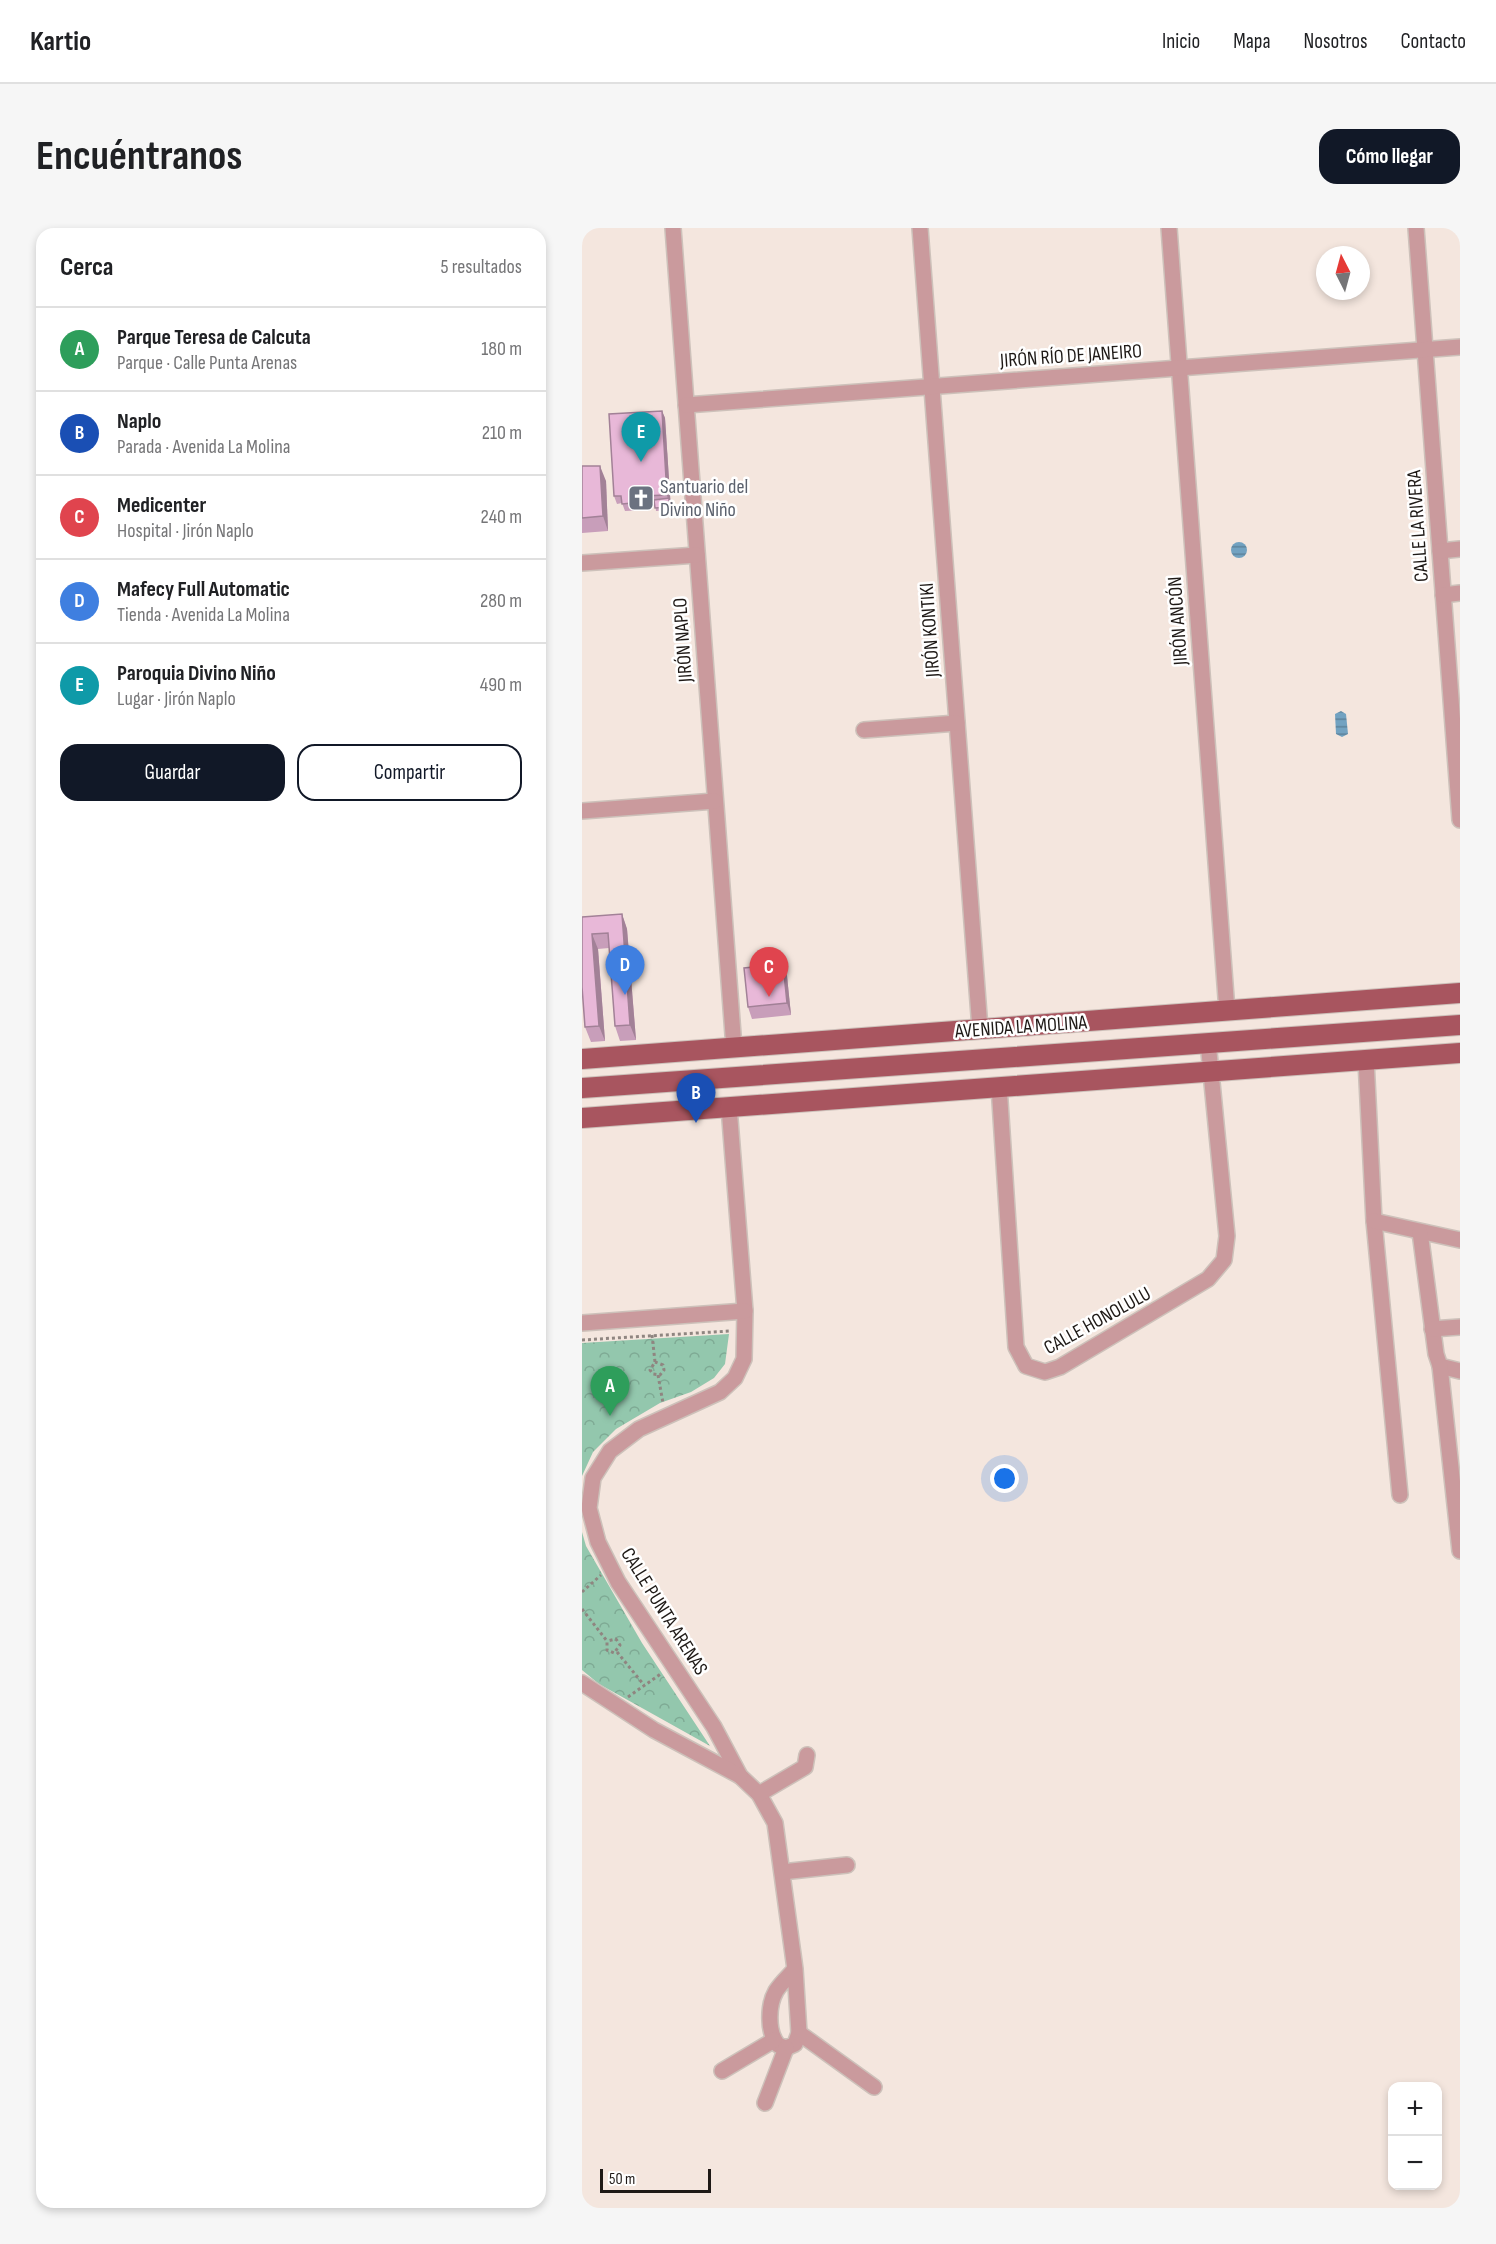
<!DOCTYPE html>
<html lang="es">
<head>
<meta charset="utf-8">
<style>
  :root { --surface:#fff; --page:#f6f6f6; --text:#202124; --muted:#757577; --line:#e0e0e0; --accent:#111827 }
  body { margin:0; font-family:"Sofia Sans Condensed",sans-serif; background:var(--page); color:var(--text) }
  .controls { position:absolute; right:18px; bottom:18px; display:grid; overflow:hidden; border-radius:12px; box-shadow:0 3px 9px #0003 }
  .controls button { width:54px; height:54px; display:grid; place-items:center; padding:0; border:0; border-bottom:2px solid var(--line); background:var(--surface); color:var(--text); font:30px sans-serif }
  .compass { position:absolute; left:734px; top:18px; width:54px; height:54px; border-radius:50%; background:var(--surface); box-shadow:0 3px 9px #0003; rotate:354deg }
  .scale { position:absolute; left:18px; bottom:15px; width:111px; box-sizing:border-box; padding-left:6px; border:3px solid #1e1916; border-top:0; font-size:16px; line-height:21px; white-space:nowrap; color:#1e1916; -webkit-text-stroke:4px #fff; paint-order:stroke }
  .you { position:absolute; left:423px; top:1251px; width:21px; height:21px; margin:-15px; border:4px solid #fff; border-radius:50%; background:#1a73e8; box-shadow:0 0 0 9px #1a73e833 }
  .badge { display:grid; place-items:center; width:39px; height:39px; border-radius:50%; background:var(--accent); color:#fff; font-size:20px; font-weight:700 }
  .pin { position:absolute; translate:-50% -50px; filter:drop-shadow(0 2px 3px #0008) }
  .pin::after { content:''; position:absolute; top:32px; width:21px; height:18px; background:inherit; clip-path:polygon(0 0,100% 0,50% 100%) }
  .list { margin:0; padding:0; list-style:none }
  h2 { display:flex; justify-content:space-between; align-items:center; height:78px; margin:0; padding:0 24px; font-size:26px }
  h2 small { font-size:20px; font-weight:400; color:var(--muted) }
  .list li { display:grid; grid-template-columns:39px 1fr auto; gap:18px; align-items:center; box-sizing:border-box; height:84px; padding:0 24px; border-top:2px solid var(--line) }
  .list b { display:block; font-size:22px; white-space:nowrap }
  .list p { margin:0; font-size:20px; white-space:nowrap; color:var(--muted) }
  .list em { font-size:20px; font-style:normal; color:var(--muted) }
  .actions { display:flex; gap:12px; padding:18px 24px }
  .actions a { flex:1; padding:14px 0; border:2px solid var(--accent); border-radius:18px; text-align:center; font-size:21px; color:var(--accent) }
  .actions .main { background:var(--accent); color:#fff }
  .map { position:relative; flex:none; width:878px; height:1980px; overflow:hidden; border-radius:18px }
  header { display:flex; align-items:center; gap:36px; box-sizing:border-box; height:84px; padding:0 30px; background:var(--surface); border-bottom:2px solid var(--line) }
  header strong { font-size:28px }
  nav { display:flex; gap:33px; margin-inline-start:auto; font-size:21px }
  .intro { display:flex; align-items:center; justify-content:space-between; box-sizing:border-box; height:144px; padding:0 36px }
  h1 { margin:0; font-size:42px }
  .button { padding:15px 27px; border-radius:18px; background:var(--accent); color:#fff; font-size:21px; font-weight:700 }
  main { display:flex; gap:36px; padding:0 36px }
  aside { flex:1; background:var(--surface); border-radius:18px; box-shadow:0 3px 9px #0003 }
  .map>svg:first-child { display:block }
</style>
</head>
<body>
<header>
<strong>Kartio</strong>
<nav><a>Inicio</a><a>Mapa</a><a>Nosotros</a><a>Contacto</a></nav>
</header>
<div class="intro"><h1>Encuéntranos</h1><a class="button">Cómo llegar</a></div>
<main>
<aside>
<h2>Cerca<small>5 resultados</small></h2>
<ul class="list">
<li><span class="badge" style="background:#2e9e5b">A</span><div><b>Parque Teresa de Calcuta</b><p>Parque · Calle Punta Arenas</p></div><em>180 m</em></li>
<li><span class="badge" style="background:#1a4fb4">B</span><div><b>Naplo</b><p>Parada · Avenida La Molina</p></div><em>210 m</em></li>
<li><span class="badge" style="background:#e0444e">C</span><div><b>Medicenter</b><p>Hospital · Jirón Naplo</p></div><em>240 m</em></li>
<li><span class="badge" style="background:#3f7fe0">D</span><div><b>Mafecy Full Automatic</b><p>Tienda · Avenida La Molina</p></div><em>280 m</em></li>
<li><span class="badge" style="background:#0f9aa8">E</span><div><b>Paroquia Divino Niño</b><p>Lugar · Jirón Naplo</p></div><em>490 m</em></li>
</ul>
<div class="actions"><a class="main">Guardar</a><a>Compartir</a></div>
</aside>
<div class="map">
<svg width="878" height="1980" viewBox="0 0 878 1980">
  <defs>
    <pattern id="forest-crowns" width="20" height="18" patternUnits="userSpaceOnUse" patternTransform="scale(1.5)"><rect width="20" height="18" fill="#93c7ad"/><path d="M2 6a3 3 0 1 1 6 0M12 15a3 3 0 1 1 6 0" fill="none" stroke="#7eaa94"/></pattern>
    <pattern id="water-rules" width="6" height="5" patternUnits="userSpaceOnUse" patternTransform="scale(1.5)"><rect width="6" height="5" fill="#72a2c1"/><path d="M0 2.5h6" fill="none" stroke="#5d839c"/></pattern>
  </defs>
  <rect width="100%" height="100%" fill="#f4e6de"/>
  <g fill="url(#forest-crowns)">
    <polygon points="147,1106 143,1136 132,1150 109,1164 78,1175 34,1201 11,1224 0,1248 0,1115"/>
    <polygon points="0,1304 4,1318 60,1415 128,1518 17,1456 0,1442"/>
  </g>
  <g fill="url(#water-rules)">
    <circle cx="657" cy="322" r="8"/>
    <polygon points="759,483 764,486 766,506 760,509 754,506 753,486"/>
  </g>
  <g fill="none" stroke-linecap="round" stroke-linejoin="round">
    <defs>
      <g id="minor">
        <polyline points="91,0 152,820"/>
        <polyline points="338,0 398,801"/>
        <polyline points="587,0 645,783"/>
        <polyline points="834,0 878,592"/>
        <polyline points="104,177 878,119"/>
        <polyline points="858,323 878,321"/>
        <polyline points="0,335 115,327"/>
        <polyline points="861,367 878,365"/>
        <polyline points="282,502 375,495"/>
        <polyline points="0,583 133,573"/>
        <polyline points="784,832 792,993 818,1267"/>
        <polyline points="417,858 434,1119 444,1138 463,1144 478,1139 626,1051 642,1032 645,1008 626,814"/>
        <path d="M147,879L163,1083L162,1131L153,1150L138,1164L57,1201L28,1223L11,1250L7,1280L16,1314L36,1354L132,1499L158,1548L177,1566L193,1595L213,1741L217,1805L213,1816L204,1820L196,1817C185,1804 186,1777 194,1763C199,1755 207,1748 213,1741"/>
        <polyline points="792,993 878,1012"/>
        <polyline points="838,1004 854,1126 858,1138 878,1143"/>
        <polyline points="0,1095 163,1083"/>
        <polyline points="850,1101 878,1099"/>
        <polyline points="858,1138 878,1323"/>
        <polyline points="0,1455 72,1502 158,1548"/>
        <polyline points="177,1566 223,1539 225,1527"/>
        <polyline points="200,1644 265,1637"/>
        <polyline points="217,1805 292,1859"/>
        <polyline points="140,1843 192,1812"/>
        <polyline points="183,1875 204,1820"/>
      </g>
      <g id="major">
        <polyline points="0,831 878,765"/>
        <polyline points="0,860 878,797"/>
        <polyline points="0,890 878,825"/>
      </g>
    </defs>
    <use href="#minor" stroke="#cdc1ba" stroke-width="18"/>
    <use href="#major" stroke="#cdc1ba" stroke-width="22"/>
    <g stroke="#8f8580" stroke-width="3" stroke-dasharray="3 3" stroke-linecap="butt">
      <polyline points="70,1107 73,1134 68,1142 71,1146 78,1147 82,1142 81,1137 73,1134"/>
      <polyline points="0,1112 148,1103"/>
      <polyline points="76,1147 81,1175"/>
      <polyline points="0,1364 19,1347"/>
      <polyline points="0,1381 25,1413 25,1422 32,1425 38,1417 34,1411 25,1413"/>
      <polyline points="35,1424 62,1457"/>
      <polyline points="46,1469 80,1445"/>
    </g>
    <use href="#minor" stroke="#ca9a9d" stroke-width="15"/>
    <use href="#major" stroke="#a8555f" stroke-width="20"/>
  </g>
  <g fill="#c89eba">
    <polygon points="80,183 83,190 89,282 74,283 73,275 63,276 63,282 43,283 40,275 35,276 32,268"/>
    <polygon points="0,238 24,253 26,303 0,305"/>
    <polygon points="40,686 45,701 54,812 38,813 33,798 27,720 16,721 23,813 9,814 3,799 0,689"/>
    <polygon points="201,736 205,748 209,787 170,791 166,779"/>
  </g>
  <g fill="#a28197">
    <polygon points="80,183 83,190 89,282 85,267"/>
    <polygon points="18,238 24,253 26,303 21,288"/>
    <polygon points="40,686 45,701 54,812 48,797"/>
    <polygon points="10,706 16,721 23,813 17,798"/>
    <polygon points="201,736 205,748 209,787 205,775"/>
  </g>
  <g fill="#e8b8d8" stroke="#a28197" stroke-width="1.5">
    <polygon points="80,183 85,267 60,268 60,274 40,276 39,268 32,268 27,186"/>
    <polygon points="0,238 18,238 21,288 0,290"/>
    <polygon points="87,270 87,279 73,280 72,272"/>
    <polygon points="40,686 48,797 33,798 26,705 10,706 17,798 3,799 0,759 0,689"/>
    <polygon points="201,736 205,775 166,779 162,740"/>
  </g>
  <defs>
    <symbol id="church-square" viewBox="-11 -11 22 22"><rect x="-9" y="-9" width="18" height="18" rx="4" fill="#6b7280" stroke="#fff"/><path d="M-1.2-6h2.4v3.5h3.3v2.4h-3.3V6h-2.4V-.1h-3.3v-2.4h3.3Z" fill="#fff"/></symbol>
  </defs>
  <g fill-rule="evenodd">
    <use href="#church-square" x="44" y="255" width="30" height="30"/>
  </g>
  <g text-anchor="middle" stroke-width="5" stroke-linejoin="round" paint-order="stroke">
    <g font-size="20" fill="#1e1916" stroke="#fff">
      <text transform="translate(489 127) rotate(-4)" y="7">JIRÓN RÍO DE JANEIRO</text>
      <text transform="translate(835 298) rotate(-94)" y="7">CALLE LA RIVERA</text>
      <text transform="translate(595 393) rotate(-94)" y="7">JIRÓN ANCÓN</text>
      <text transform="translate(347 402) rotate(-94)" y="7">JIRÓN KONTIKI</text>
      <text transform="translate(100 412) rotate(-94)" y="7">JIRÓN NAPLO</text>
      <text transform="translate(439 798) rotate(-4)" y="7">AVENIDA LA MOLINA</text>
      <text transform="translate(515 1092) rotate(-29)" y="7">CALLE HONOLULU</text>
      <text transform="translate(83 1383) rotate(58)" y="7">CALLE PUNTA ARENAS</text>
    </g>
    <g font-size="20" fill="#5b616d" stroke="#fff" text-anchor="start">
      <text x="78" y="265">Santuario del<tspan x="78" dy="23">Divino Niño</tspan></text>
    </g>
  </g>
</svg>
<div class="controls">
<button>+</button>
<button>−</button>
</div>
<svg class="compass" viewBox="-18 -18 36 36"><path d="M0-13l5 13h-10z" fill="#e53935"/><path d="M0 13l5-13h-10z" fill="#757577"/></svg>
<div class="scale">50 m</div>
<div class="you"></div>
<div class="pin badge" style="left:28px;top:1188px;background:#2e9e5b">A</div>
<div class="pin badge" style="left:114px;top:895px;background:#1a4fb4">B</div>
<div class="pin badge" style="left:187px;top:769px;background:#e0444e">C</div>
<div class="pin badge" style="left:43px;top:767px;background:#3f7fe0">D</div>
<div class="pin badge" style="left:59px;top:234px;background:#0f9aa8">E</div>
</div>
</main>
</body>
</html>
